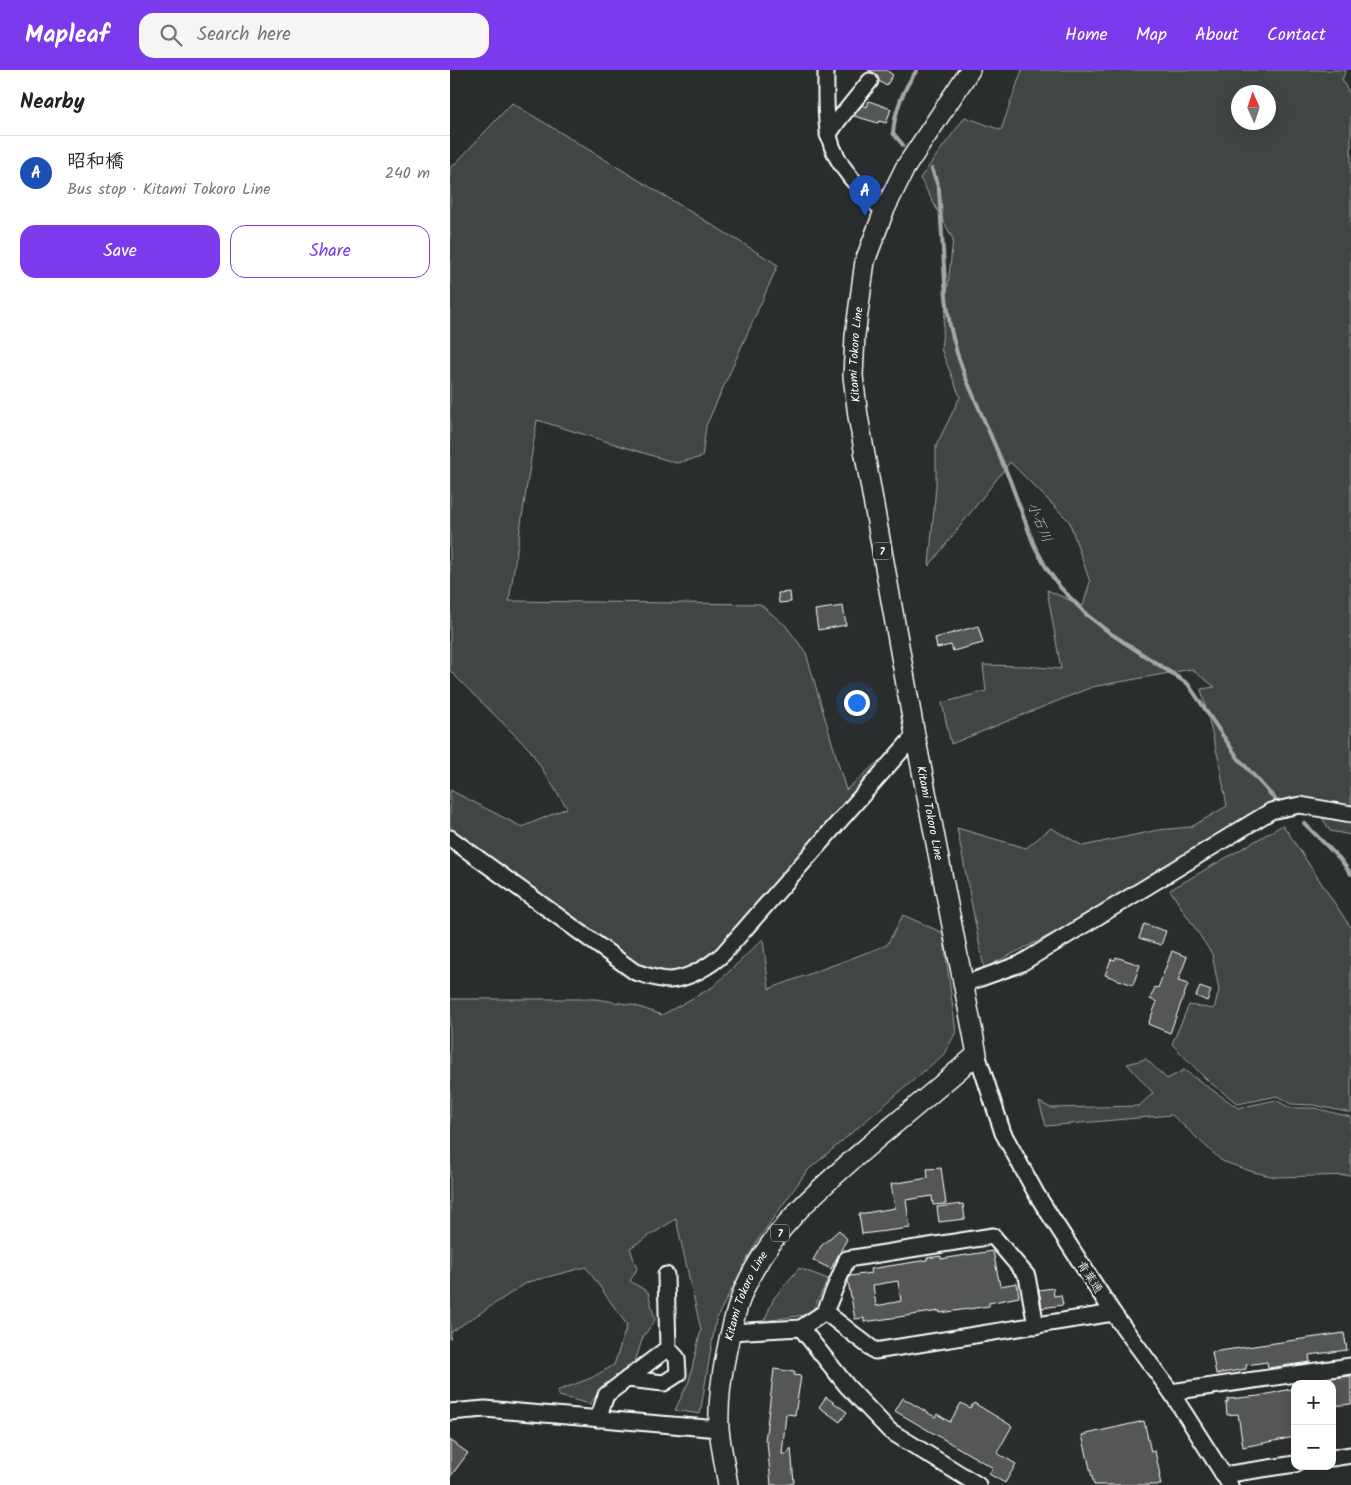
<!DOCTYPE html>
<html lang="en">
<head>
<meta charset="utf-8">
<style>
  :root { --surface:#fff; --page:#f6f6f6; --text:#202124; --muted:#757577; --line:#e0e0e0; --accent:#7c3aed }
  body { margin:0; font-family:Kalam,"Klee One",sans-serif; background:var(--page); color:var(--text) }
  .controls { position:absolute; right:15px; bottom:15px; display:grid; overflow:hidden; border-radius:10px; box-shadow:0 5px 20px #0002 }
  .controls button { width:45px; height:45px; display:grid; place-items:center; padding:0; border:0; border-bottom:1px solid var(--line); background:var(--surface); color:var(--text); font:25px sans-serif }
  .compass { position:absolute; left:781px; top:15px; width:45px; height:45px; border-radius:50%; background:var(--surface); box-shadow:0 5px 20px #0002; rotate:357deg }
  .you { position:absolute; left:406px; top:632px; width:18px; height:18px; margin:-12px; border:4px solid #fff; border-radius:50%; background:#1a73e8; box-shadow:0 0 0 8px #1a73e833 }
  .badge { display:grid; place-items:center; width:32px; height:32px; border-radius:50%; background:var(--accent); color:#fff; font-size:16px; font-weight:700 }
  .pin { position:absolute; translate:-50% -41px; filter:drop-shadow(0 1px 2px #0008) }
  .pin::after { content:''; position:absolute; top:26px; width:18px; height:15px; background:inherit; clip-path:polygon(0 0,100% 0,50% 100%) }
  .list { margin:0; padding:0; list-style:none }
  h2 { display:flex; justify-content:space-between; align-items:center; height:65px; margin:0; padding:0 20px; font-size:21px }
  h2 small { font-size:16px; font-weight:400; color:var(--muted) }
  .list li { display:grid; grid-template-columns:32px 1fr auto; gap:15px; align-items:center; box-sizing:border-box; height:75px; padding:0 20px; border-top:1px solid var(--line) }
  .list b { display:block; font-size:19px; white-space:nowrap }
  .list p { margin:0; font-size:16px; white-space:nowrap; color:var(--muted) }
  .list em { font-size:16px; font-style:normal; color:var(--muted) }
  .actions { display:flex; gap:10px; padding:15px 20px }
  .actions a { flex:1; padding:11px 0; border:1px solid var(--accent); border-radius:15px; text-align:center; font-size:18px; color:var(--accent) }
  .actions .main { background:var(--accent); color:#fff }
  .icon { flex:none; width:28px; height:28px; fill:none; stroke:currentColor; stroke-width:2; stroke-linecap:round; stroke-linejoin:round }
  .map { position:relative; flex:none; width:901px; height:1415px; overflow:hidden }
  header { display:flex; align-items:center; gap:30px; box-sizing:border-box; height:70px; padding:0 25px; background:var(--accent); color:#fff }
  header strong { font-size:24px }
  nav { display:flex; gap:28px; margin-inline-start:auto; font-size:18px }
  .search { width:350px; height:45px; background:var(--page); display:flex; align-items:center; gap:12px; box-sizing:border-box; padding:0 18px; border-radius:15px; color:var(--muted); font-size:19px }
  main { display:flex }
  aside { flex:1; background:var(--surface) }
  .map>svg:first-child { display:block }
</style>
</head>
<body>
<header>
<strong>Mapleaf</strong>
<div class="search"><svg class="icon" aria-label="search" viewBox="0 0 24 24"><circle cx="10" cy="10" r="6"/><path d="M15 15l6 6"/></svg>Search here</div>
<nav><a>Home</a><a>Map</a><a>About</a><a>Contact</a></nav>
</header>
<main>
<aside>
<h2>Nearby<small></small></h2>
<ul class="list">
<li><span class="badge" style="background:#1a4fb4">A</span><div><b>昭和橋</b><p>Bus stop · Kitami Tokoro Line</p></div><em>240 m</em></li>
</ul>
<div class="actions"><a class="main">Save</a><a>Share</a></div>
</aside>
<div class="map">
<svg width="901" height="1415" viewBox="0 0 901 1415">
  <rect width="100%" height="100%" fill="#2a2d2e"/>
  <filter id="ink" filterUnits="userSpaceOnUse"><feTurbulence type="fractalNoise" baseFrequency=".02" numOctaves="2"/><feDisplacementMap in="SourceGraphic" scale="10" xChannelSelector="R" yChannelSelector="G"/><feConvolveMatrix kernelMatrix="1 2 1 2 8 2 1 2 1" color-interpolation-filters="sRGB"/></filter>
  <g filter="url(#ink)">
    <g fill="#414445" stroke="#a0a2a2" fill-rule="evenodd">
      <path d="M572,0H896L892,10L901,26V765L880,761L863,732L823,733L672,829L534,898L507,758L576,778L601,758L633,776L708,760L741,757L777,736L768,687L751,619L765,617L741,599L642,617L501,674L492,633L536,621L533,595L576,596L611,599L597,520L633,536L640,512L619,451L560,392L479,496L486,416V376L510,327L491,279L503,169L470,108L515,47L551,60ZM788,22H818V52H788Z"/>
      <polygon points="62,33 328,195 256,356 252,387 226,393 87,350 59,531 310,534 336,556 356,583 396,720 431,689 429,702 256,895 223,906 191,898 61,806 0,757 0,720 72,757 117,738 80,680 0,601 0,97 4,95"/>
      <polygon points="833,755 901,858 901,1043 864,1035 841,1034 827,1026 788,1034 757,1010 722,974 739,935 764,939 769,920 762,884 720,820"/>
      <polygon points="453,845 493,863 506,962 494,984 357,1101 307,1171 266,1249 250,1344 225,1340 239,1311 251,1260 226,1149 180,1178 187,1199 180,1211 198,1222 205,1250 193,1267 184,1295 151,1319 140,1334 109,1326 107,1321 141,1308 164,1295 177,1255 136,1197 78,1212 1,1262 0,1269 0,929 146,929 183,935 212,945 263,917 313,869 319,919 437,875"/>
      <polygon points="696,989 717,1009 734,1000 788,1038 826,1030 840,1038 864,1038 901,1047 901,1105 825,1107 800,1101 772,1091 722,1045 596,1056 589,1032 601,1038 689,1036 703,1023 677,994"/>
      <polygon points="349,1198 378,1209 361,1244 314,1251 324,1228"/>
    </g>
    <g fill="none" stroke-linecap="round" stroke-linejoin="round">
      <g stroke="#a6a7a7" stroke-width="4">
        <path d="M453,75L443,63C445,40 454,18 467,0"/>
        <polyline points="482,99 489,119 496,227 500,256 507,283 515,306 559,408 584,475 597,499 610,517 637,545 660,563 738,614 788,688 825,729"/>
        <polyline points="854,753 890,789 901,804"/>
      </g>
    </g>
    <g fill="#555758" stroke="#fff" fill-rule="evenodd">
      <polygon points="418,0 436,0 443,5 436,16 429,11 426,4"/>
      <polygon points="419,31 441,39 436,53 429,51 428,53 404,46 412,35 417,37"/>
      <polygon points="340,522 341,532 329,533 328,523"/>
      <polygon points="393,536 396,555 368,560 365,540"/>
      <polygon points="528,556 533,573 503,581 501,575 487,578 485,568"/>
      <polygon points="694,854 716,861 711,875 689,868"/>
      <polygon points="722,881 737,887 728,911 738,914 720,963 698,954 707,932 700,929 705,917 708,918"/>
      <polygon points="666,887 690,895 683,915 655,905 661,889 665,890"/>
      <polygon points="750,917 761,921 757,931 746,926"/>
      <polygon points="491,1098 496,1134 483,1135 482,1126 456,1130 460,1158 412,1164 409,1144 445,1138 441,1114 478,1108 477,1099"/>
      <polygon points="513,1134 515,1149 489,1152 487,1137"/>
      <polygon points="389,1160 397,1169 381,1199 363,1190 371,1176"/>
      <path d="M543,1181L550,1216L567,1213L569,1227L539,1233V1236L490,1243V1241L414,1252V1248L405,1249L398,1211L400,1206L421,1203L420,1199L477,1190V1188L491,1186V1189ZM448,1211L451,1231L426,1236L423,1215Z"/>
      <polygon points="603,1218 604,1226 611,1225 613,1235 592,1238 589,1220"/>
      <polygon points="894,1263 897,1280 859,1285 860,1292 818,1298 817,1292 796,1295 796,1299 766,1304 762,1282"/>
      <polygon points="324,1299 345,1302 344,1305 351,1306 345,1345 336,1344 332,1384 337,1384 341,1378 344,1413 336,1415 321,1415 317,1371 315,1371"/>
      <polygon points="901,1306 901,1334 882,1336 881,1308"/>
      <polygon points="845,1318 845,1367 793,1377 788,1344 777,1345 776,1333 778,1332 778,1329 809,1326"/>
      <polygon points="376,1327 397,1342 390,1352 369,1337"/>
      <polygon points="453,1328 485,1347 487,1344 500,1352 511,1333 520,1338 524,1333 562,1356 547,1383 566,1394 555,1413 539,1404 543,1398 445,1341"/>
      <polygon points="694,1351 701,1382 705,1381 710,1405 709,1405 711,1415 644,1415 632,1365"/>
      <polygon points="0,1370 18,1383 0,1407"/>
    </g>
    <g fill="none" stroke-linecap="round" stroke-linejoin="round">
      <defs>
        <g id="minor">
          <path d="M376,0C376,19 375,49 379,66C386,97 411,120 434,141"/>
          <polyline points="378,65 390,48 420,11"/>
          <path d="M0,768L185,902C196,905 208,910 220,910C238,909 260,896 273,884L465,665"/>
          <polyline points="514,914 570,894 821,741 850,735 901,744"/>
          <polyline points="527,984 553,1063 587,1125 663,1243 721,1322 780,1415"/>
          <polyline points="375,1242 425,1281 663,1243"/>
          <polyline points="351,1258 375,1242 397,1189 543,1166 577,1206 586,1256"/>
          <polyline points="281,1262 351,1258 397,1316 440,1361 528,1415"/>
          <polyline points="177,1309 214,1313 228,1304 227,1288 218,1278"/>
          <polyline points="721,1322 901,1296"/>
          <polyline points="0,1342 35,1339 269,1359"/>
          <polyline points="148,1349 156,1325 218,1278 216,1205"/>
          <polyline points="882,1388 901,1385"/>
          <polyline points="773,1405 845,1394"/>
        </g>
        <g id="major">
          <path id="s1" d="M278,1415C275,1396 271,1378 269,1359C268,1334 271,1308 276,1284C280,1263 285,1242 293,1222C320,1157 378,1111 429,1067C462,1040 495,1012 527,984L465,665L408,346L403,306L405,266L415,191L434,141L455,98L520,0"/>
        </g>
      </defs>
      <use href="#minor" stroke="#fff" stroke-width="19"/>
      <use href="#major" stroke="#fff" stroke-width="22"/>
      <use href="#minor" stroke="#2a2d2e" stroke-width="15"/>
      <use href="#major" stroke="#2a2d2e" stroke-width="19"/>
    </g>
  </g>
  <g text-anchor="middle" stroke-width="4.5" stroke-linejoin="round" paint-order="stroke">
    <g fill="#2a2d2e" stroke="#bfc0c0" stroke-width="1">
      <rect x="423" y="472.5" width="18" height="17" rx="4"/>
      <rect x="321" y="1154.5" width="18" height="17" rx="4"/>
    </g>
    <g font-size="11" font-weight="bold" fill="#fff">
      <text x="432" y="485">7</text>
      <text x="330" y="1167">7</text>
    </g>
    <g font-size="12" fill="#fff" stroke="#2a2d2e">
      <text dy="4" stroke="none"><textPath href="#s1" startOffset="1244">Kitami Tokoro Line</textPath></text>
      <text transform="translate(480 743) rotate(79)" y="4">Kitami Tokoro Line</text>
      <text transform="translate(640 1207) rotate(57)" y="4">青葉通</text>
      <text dy="4" stroke="none"><textPath href="#s1" startOffset="194">Kitami Tokoro Line</textPath></text>
    </g>
    <g font-size="14" font-style="italic" fill="#b4b6b6" stroke="#2a2d2e">
      <text transform="translate(590 452) rotate(67)" y="5">小石川</text>
    </g>
  </g>
</svg>
<div class="controls">
<button>+</button>
<button>−</button>
</div>
<svg class="compass" viewBox="-18 -18 36 36"><path d="M0-13l5 13h-10z" fill="#e53935"/><path d="M0 13l5-13h-10z" fill="#757577"/></svg>
<div class="you"></div>
<div class="pin badge" style="left:415px;top:146px;background:#1a4fb4">A</div>
</div>
</main>
</body>
</html>
